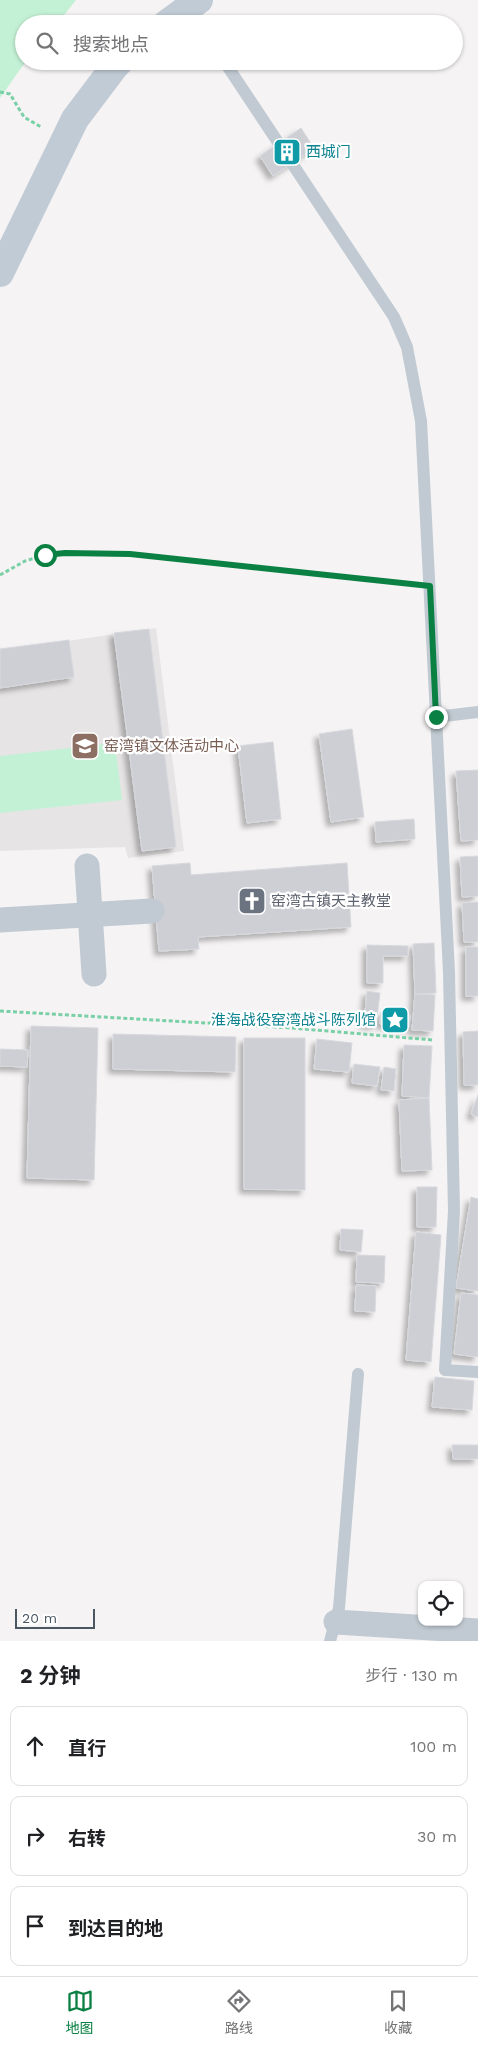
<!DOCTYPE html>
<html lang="zh">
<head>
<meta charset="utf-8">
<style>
  :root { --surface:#fff; --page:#f2f2f2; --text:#202124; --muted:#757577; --line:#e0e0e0; --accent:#0b8043 }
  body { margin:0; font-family:"Work Sans","Noto Sans SC",sans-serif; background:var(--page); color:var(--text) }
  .controls { position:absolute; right:15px; bottom:15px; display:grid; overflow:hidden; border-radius:10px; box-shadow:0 1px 4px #0004 }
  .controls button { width:45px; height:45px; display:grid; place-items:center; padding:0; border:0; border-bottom:1px solid var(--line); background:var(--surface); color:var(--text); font:25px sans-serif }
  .scale { position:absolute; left:15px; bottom:12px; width:80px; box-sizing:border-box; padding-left:5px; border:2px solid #4a5661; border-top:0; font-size:14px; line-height:18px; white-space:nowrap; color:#4a5661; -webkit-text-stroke:4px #fff; paint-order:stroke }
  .stop { position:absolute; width:15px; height:15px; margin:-11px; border:4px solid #0b8043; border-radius:50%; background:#fff }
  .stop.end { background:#0b8043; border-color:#fff; box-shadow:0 1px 5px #0008 }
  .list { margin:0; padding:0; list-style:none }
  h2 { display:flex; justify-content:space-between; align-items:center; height:65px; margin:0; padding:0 20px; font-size:21px }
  h2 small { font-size:16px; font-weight:400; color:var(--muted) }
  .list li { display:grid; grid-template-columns:32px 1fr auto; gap:15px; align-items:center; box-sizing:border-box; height:80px; margin:0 10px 10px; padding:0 10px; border:1px solid var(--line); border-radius:10px }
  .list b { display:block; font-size:19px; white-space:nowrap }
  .list em { font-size:16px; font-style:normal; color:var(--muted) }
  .icon { flex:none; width:28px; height:28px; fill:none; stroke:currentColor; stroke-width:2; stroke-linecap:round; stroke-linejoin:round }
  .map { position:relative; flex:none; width:478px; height:1641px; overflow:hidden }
  .search { position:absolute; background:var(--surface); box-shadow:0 1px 4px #0004; left:15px; right:15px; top:15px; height:55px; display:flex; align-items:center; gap:12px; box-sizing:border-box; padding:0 18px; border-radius:28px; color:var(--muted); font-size:19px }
  .sheet { height:335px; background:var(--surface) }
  nav { display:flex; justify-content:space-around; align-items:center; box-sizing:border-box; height:70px; border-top:1px solid var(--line); background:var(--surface); font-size:14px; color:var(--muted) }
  nav a { display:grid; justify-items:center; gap:2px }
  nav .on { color:var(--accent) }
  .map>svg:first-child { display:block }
</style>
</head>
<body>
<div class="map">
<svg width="478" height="1641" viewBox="0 0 478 1641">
  <defs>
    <filter id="shadow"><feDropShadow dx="-4.5" dy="4.5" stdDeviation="2.5" flood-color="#0004"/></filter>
  </defs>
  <rect width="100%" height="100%" fill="#f5f3f3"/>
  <polygon fill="#e6e4e5" points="156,628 184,851 128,858 125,847 0,851 0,651"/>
  <g fill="#c3f1d5">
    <polygon points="0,0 76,0 57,24 24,24 24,61 26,61 0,98"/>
    <polygon points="115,743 122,800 0,813 0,756"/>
  </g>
  <g fill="#cdcfd5" stroke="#d7d9de" filter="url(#shadow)">
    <polygon points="301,128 314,148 273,176 260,156"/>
    <polygon points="149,629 176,847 142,851 114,633"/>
    <polygon points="69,640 74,677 0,688 0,649"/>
    <polygon points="352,729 364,817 331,822 319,734"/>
    <polygon points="273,742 281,819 247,823 238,746"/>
    <polygon points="478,770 478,840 461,841 456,771"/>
    <polygon points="414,819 415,839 376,842 375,822"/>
    <polygon points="478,856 478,896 462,897 460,857"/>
    <polygon points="190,863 191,875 347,863 351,927 198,937 199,949 159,951 152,866"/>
    <polygon points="478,902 478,942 464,942 462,903"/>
    <polygon points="434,943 436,993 415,994 413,944"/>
    <polygon points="367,945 408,946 408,956 383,956 383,983 367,983"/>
    <rect x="466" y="947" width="12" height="49"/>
    <polygon points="367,991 380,993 376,1025 364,1024"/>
    <polygon points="415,994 435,995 433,1031 412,1030"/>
    <polygon points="381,1012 410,1015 409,1027 380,1024"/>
    <polygon points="31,1026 98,1028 94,1180 27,1178"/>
    <polygon points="478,1031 478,1085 464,1085 463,1032"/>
    <polygon points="113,1034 236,1037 235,1072 113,1069"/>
    <polygon points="244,1038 305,1038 305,1190 244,1189"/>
    <polygon points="317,1039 352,1043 349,1072 314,1069"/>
    <polygon points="404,1045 432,1046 429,1098 402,1096"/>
    <polygon points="0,1049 28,1050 27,1067 0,1066"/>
    <polygon points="354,1064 380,1067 377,1086 352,1083"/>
    <polygon points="384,1067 396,1069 394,1091 381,1090"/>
    <polygon points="478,1095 478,1117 471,1114"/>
    <polygon points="429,1098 432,1170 402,1171 399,1100"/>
    <polygon points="417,1187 437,1187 436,1227 417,1227"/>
    <polygon points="471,1197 478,1199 478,1291 456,1288"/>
    <polygon points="341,1229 363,1230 361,1252 340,1250"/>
    <polygon points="416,1232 441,1235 431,1362 406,1360"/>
    <polygon points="357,1255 385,1256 384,1283 356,1282"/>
    <polygon points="356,1285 376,1286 375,1312 355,1311"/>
    <polygon points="461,1293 478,1295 478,1357 454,1354"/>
    <polygon points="435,1377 474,1381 472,1410 432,1407"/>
    <polygon points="452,1445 478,1445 478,1459 453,1459"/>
  </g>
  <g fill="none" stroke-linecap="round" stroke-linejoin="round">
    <g stroke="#7ad0a6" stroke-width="3" stroke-dasharray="4 2.5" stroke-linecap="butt">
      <polyline points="0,92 10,94 24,117 41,127"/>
      <polyline points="0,575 25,561 45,555 65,553 130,554 409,584"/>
      <polyline points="0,1011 292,1028 433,1040"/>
    </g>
    <g stroke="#c1cad2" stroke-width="12">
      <polyline points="188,7 199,24"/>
      <polyline points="224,61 394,317 407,347 421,421 449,972 454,1211 445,1370 478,1372"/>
      <polyline points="436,717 478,712"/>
      <polyline points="330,1641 339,1608 358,1374"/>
    </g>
    <g stroke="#c1cad2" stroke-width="25">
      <polyline points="87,866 94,974"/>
      <polyline points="0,920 152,911"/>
      <polyline points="336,1622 478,1631"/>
    </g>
    <g stroke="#c1cbd6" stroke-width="28">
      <polyline points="166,24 199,0"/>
      <polyline points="0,273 75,119 115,66 120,61"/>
    </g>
  </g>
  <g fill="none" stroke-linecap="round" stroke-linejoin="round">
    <polyline stroke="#0b8043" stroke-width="6" points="45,555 65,553 130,554 430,586 436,717"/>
  </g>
  <defs>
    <symbol id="building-square" viewBox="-11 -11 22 22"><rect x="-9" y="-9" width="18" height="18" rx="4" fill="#0f9aa8" stroke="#fff"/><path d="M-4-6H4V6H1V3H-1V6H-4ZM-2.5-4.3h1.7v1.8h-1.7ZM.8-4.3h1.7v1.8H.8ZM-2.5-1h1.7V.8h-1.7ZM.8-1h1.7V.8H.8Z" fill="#fff"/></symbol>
    <symbol id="school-square" viewBox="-11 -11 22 22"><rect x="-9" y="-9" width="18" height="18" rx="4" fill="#8d6e63" stroke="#fff"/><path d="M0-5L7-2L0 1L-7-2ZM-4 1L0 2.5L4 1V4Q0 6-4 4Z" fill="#fff"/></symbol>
    <symbol id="church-square" viewBox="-11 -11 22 22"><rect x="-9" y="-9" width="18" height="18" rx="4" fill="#6b7280" stroke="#fff"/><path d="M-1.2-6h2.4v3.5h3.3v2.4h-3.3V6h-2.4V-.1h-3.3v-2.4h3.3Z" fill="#fff"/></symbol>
    <symbol id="sight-square" viewBox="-11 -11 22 22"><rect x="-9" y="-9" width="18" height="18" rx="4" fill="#0f9aa8" stroke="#fff"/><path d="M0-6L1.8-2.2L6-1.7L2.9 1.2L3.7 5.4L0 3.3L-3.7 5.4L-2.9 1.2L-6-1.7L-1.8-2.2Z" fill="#fff"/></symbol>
  </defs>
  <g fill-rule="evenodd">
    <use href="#building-square" x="271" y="136" width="32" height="32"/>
    <use href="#school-square" x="69" y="730" width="32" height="32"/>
    <use href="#church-square" x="236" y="885" width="32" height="32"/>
    <use href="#sight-square" x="379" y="1004" width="32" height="32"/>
  </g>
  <g text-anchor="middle" stroke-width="4.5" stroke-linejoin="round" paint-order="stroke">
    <g font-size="15" fill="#0d838f" stroke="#fff" text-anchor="start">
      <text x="306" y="157">西城门</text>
      <text x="376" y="1025" text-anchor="end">淮海战役窑湾战斗陈列馆</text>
    </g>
    <g font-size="15" fill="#785e54" stroke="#fff" text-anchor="start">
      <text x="104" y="751">窑湾镇文体活动中心</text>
    </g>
    <g font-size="15" fill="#5b616d" stroke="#fff" text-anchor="start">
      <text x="271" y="906">窑湾古镇天主教堂</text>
    </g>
  </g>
</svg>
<div class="controls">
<button><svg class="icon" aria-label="locate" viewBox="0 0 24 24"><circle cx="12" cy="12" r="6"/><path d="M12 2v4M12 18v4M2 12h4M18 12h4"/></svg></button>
</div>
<div class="scale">20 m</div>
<div class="stop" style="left:45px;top:555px"></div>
<div class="stop end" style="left:436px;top:717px"></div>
<div class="search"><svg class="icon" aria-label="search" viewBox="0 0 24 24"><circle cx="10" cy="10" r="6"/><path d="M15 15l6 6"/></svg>搜索地点</div>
</div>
<section class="sheet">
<h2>2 分钟<small>步行 · 130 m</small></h2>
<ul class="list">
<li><svg class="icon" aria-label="ahead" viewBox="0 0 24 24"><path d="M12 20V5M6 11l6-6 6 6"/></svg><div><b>直行</b></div><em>100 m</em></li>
<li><svg class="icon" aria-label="right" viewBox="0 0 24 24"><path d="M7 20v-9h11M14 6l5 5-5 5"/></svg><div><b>右转</b></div><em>30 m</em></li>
<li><svg class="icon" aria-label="arrive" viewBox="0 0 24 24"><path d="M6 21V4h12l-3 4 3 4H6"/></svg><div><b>到达目的地</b></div></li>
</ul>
</section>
<nav>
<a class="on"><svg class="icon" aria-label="map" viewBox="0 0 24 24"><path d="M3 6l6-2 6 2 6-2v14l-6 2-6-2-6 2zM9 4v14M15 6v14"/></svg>地图</a>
<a><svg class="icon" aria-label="directions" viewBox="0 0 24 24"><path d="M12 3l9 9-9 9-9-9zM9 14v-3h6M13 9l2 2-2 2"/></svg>路线</a>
<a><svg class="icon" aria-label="saved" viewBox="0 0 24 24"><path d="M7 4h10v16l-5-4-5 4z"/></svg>收藏</a>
</nav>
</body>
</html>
